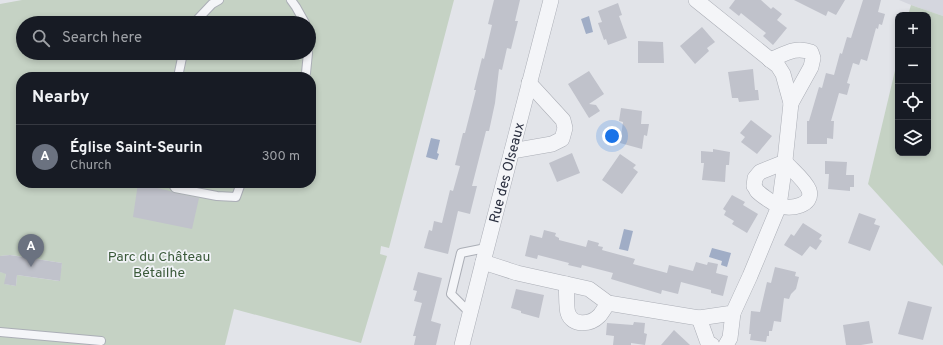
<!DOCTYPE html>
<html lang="en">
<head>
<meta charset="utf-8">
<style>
  :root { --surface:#171b24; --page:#20242c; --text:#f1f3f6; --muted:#9ea1a6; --line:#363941; --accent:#c35252 }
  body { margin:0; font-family:Overpass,sans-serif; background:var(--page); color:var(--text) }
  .controls { position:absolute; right:12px; top:12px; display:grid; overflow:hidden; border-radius:8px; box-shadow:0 2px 6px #0003 }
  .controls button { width:36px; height:36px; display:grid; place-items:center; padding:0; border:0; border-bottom:1px solid var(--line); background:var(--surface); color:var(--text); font:20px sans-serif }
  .you { position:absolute; left:612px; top:136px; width:14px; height:14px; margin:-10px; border:3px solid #fff; border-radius:50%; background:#1a73e8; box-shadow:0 0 0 6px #1a73e833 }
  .badge { display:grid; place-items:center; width:26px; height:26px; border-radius:50%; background:var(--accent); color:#fff; font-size:13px; font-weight:700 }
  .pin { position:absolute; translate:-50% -33px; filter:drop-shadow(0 1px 2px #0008) }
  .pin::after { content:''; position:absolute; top:21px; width:14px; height:12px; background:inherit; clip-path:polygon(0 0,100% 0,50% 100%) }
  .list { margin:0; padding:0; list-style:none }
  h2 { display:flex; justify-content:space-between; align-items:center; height:52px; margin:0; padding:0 16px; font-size:17px }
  h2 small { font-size:13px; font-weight:400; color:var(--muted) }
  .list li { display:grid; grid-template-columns:26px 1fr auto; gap:12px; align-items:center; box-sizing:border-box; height:64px; padding:0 16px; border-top:1px solid var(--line) }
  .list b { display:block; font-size:15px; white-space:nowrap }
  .list p { margin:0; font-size:13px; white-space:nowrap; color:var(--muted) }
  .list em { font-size:13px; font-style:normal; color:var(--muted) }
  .icon { flex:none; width:22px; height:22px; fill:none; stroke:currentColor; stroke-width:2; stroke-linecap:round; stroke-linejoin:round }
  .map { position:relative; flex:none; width:943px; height:345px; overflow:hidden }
  .search { position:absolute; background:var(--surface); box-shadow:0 2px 6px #0003; left:16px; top:16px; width:300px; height:44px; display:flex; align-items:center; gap:10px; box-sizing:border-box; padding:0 14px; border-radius:22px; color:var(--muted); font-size:15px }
  .panel { position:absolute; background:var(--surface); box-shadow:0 2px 6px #0003; left:16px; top:72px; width:300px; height:116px; border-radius:16px }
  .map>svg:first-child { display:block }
</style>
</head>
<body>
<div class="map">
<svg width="943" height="345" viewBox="0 0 943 345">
  <rect width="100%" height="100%" fill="#e2e4e9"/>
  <polygon fill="#d4d6de" points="899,0 943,0 943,16 911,5"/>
  <g fill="#c5d2c4" fill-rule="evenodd">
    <path d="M22,0H454L389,248L381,246L380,254L387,256L361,343L234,309L225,345H0V272L6,273L5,284L16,286L17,275L59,281L62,263L11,255L0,256V4ZM23,23H309V53H23ZM21,77H311V183H21Z"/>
    <polygon points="911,5 943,16 943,266 868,184 898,58 898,153 928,153 928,15 908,15"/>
  </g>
  <g fill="#a0adc6">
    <polygon points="589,16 593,32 586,34 581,19"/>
    <polygon points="431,138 440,140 437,153 439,154 437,160 426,157"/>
    <polygon points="624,229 633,231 628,251 619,249"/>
    <polygon points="712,248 731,253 727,267 721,265 722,261 709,257"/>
  </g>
  <g fill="#c0c2cb">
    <polygon points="494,0 520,0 515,21 518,21 511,49 507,48 502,70 499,69 495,103 489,131 486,131 472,186 477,186 470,214 458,211 448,254 424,248 429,230 432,231 434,221 442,223 450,190 453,191 460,166 455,165 463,133 465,133 476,90 474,90 482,58 484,59 492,25 488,24"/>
    <polygon points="735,0 761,0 771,9 773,7 782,14 777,20 787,28 773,45 763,36 766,33 741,13 739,16 729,8"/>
    <polygon points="794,0 845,0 836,15 828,11 826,16"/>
    <polygon points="863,0 881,0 878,12 885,14 882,25 879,24 878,29 876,28 867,61 861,59 859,65 853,63 847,83 850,84 847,95 839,93 831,121 834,121 833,139 827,138 827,144 807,144 807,121 809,121 819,87 822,88 826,73 834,75 840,53 842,54 847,37 851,38"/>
    <polygon points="618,3 622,15 619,16 627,38 608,45 606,39 604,40 598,23 602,22 598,11"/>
    <polygon points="702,27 715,42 707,48 709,51 695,64 680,46"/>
    <polygon points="638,41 663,42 664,63 638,63"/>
    <polygon points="753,69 755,90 758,90 759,100 739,102 738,98 732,98 728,72"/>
    <polygon points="589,71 604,94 589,104 596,105 600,111 589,118 568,84"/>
    <polygon points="621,108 642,111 641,124 649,124 647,136 644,135 642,149 620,143 623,122 619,121"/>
    <polygon points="751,120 772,136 757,154 741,142 745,137 740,133"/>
    <polygon points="713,149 730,152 729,165 726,165 725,182 702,180 704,163 701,163 701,151 713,152"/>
    <polygon points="572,153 580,173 557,182 549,163"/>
    <polygon points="620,154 636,165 633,168 638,172 622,194 602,180"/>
    <polygon points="825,161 847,162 846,175 854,175 854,187 850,187 850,191 828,189 829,174 825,174"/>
    <polygon points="138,183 153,183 153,187 170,191 174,193 199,198 192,229 133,217"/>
    <polygon points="189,183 202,183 201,187 189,185"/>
    <polygon points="732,195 745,202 743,205 758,214 747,233 732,224 734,221 724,215 726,211 723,209"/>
    <polygon points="859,213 876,219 874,224 880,226 870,251 848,243"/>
    <polygon points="803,223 822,235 819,239 822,241 816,250 810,246 802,256 784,245 791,234 794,236"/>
    <polygon points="544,230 556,233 555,236 559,238 559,240 586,247 588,240 599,243 598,246 603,247 602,250 635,259 633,264 667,273 669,265 693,271 696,262 707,265 708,262 718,264 716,273 728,276 723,296 711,293 711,290 681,282 678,294 662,290 661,294 611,279 613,273 582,265 581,268 568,265 569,263 538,255 537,259 525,256 530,235 542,238"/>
    <polygon points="10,255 62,263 60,281 17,275 16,286 4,284 6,274 0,272 0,256"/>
    <polygon points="775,267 796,272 795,276 799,277 796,289 791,294 789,299 784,298 781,322 774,321 772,331 769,331 769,336 767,336 766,342 750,340 751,334 749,334 751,311 760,312 767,282 771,283"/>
    <polygon points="418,272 442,278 431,321 441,324 436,345 414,345 416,336 413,336 422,303 414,301 417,291 413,290"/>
    <polygon points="516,289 544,295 539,318 521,313 521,311 511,308"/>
    <polygon points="908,301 932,307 923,340 898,334"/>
    <polygon points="869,321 873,343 861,345 846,345 843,325"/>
    <polygon points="634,322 645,323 644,333 647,334 645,345 631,343 631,345 613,345 614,336 606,335 607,323 633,325"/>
    <polygon points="674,330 690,345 661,345"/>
  </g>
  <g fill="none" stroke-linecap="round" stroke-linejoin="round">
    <defs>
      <g id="lane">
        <polyline points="291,0 296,7 305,23"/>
        <polyline points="194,23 212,4 219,0"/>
        <polyline points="178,77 183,53"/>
        <polyline points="304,77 306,73 308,53"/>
        <polyline points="172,183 175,188 217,196 236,197 241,183"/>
        <polyline points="470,313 451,294 461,253 486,248"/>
        <polyline points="0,332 101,341"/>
      </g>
      <g id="street">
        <path d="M770,60C785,54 795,46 811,52L813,58L811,67L791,103"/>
        <polyline points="512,151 552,144 562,139 565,128 563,120 529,83"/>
        <path d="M785,162C792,170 805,180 809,190C814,206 791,209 780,206C775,205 761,195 757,191C756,189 755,187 754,186L755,178L760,172Z"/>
        <polyline points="483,262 517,273 589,289 608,303 699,318 733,313 750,276 779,206 784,170 791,103 783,74 778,66 696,0"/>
        <path d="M566,284C567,290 566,308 568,313C572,326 590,325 599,316C602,313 605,307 608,303"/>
        <polyline points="699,318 708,343 712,345"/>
        <path id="s1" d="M462,345L483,262L551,0"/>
        <polyline points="726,345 730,338 733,313"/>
      </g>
    </defs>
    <use href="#lane" stroke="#abaeb6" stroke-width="10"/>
    <use href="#street" stroke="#abaeb6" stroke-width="16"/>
    <use href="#lane" stroke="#f4f5f8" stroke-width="8"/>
    <use href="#street" stroke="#f4f5f8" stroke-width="15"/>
  </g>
  <g text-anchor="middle" stroke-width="3.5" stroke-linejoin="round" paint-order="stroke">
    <g font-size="14" fill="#2b3040" stroke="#f1f3f7">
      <text dy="5" stroke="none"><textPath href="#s1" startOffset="178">Rue des OIseaux</textPath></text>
    </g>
    <g font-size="14" fill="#3b5a3a" stroke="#f1f3f7">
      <text x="159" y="261">Parc du Château<tspan x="159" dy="16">Bétailhe</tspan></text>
    </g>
  </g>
</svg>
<div class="controls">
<button>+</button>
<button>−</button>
<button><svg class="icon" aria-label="locate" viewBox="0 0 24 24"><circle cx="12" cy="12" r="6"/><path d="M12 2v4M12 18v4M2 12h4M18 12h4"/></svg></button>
<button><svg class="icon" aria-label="layers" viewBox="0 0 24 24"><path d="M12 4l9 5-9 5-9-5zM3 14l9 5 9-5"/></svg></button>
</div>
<div class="you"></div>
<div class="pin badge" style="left:31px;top:267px;background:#6b7280">A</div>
<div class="search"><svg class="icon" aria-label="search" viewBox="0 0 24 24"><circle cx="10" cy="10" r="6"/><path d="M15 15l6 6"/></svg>Search here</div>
<section class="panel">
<h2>Nearby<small></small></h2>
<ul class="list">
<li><span class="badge" style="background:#6b7280">A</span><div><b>Église Saint-Seurin</b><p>Church</p></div><em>300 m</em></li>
</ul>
</section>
</div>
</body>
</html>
